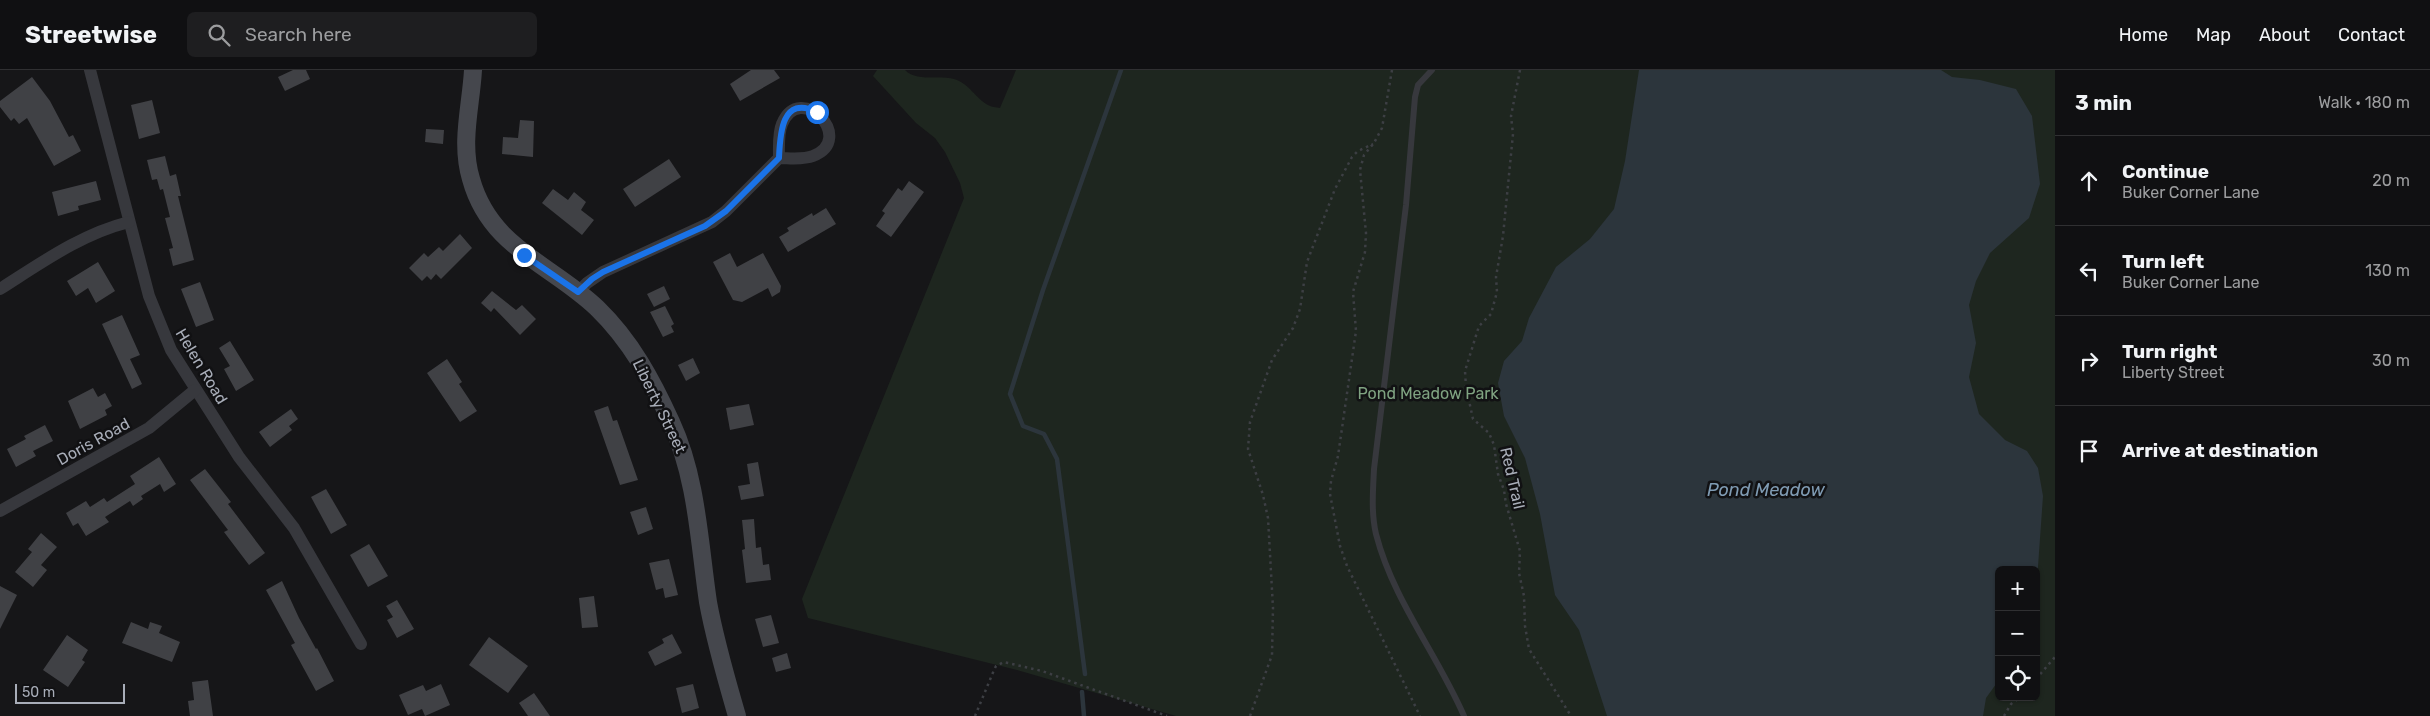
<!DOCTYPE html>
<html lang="en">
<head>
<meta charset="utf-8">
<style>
  :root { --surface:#101012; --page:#1e1e20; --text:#f1f3f6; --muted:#9c9d9f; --line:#303032 }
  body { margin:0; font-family:Rubik,sans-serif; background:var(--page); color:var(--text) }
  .controls { position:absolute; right:15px; bottom:15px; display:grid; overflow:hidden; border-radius:8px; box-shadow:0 1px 4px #0004 }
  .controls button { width:45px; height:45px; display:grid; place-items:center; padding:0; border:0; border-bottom:1px solid var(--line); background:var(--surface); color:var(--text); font:25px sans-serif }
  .scale { position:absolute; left:15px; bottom:12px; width:110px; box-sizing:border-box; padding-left:5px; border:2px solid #a8adb8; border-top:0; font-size:14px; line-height:18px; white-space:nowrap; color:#a8adb8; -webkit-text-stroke:4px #111113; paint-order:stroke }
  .stop { position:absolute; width:15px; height:15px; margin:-11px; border:4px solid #1a73e8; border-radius:50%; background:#fff }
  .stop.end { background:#1a73e8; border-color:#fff; box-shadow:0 1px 5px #0008 }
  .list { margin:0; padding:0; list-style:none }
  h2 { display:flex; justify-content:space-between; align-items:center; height:65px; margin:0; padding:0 20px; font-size:21px }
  h2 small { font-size:16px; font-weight:400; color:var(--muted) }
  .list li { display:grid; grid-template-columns:32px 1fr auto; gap:15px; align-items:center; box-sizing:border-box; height:90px; padding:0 20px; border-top:1px solid var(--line) }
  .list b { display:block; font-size:19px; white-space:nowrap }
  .list p { margin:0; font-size:16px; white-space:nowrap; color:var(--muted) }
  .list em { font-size:16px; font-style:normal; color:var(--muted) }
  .icon { flex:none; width:28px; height:28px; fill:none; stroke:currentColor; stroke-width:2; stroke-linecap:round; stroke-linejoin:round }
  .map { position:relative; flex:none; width:2055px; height:646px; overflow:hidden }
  header { display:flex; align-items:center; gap:30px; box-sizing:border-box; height:70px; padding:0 25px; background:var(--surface); border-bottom:1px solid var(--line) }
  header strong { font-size:24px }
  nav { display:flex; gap:28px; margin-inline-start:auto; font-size:18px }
  .search { width:350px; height:45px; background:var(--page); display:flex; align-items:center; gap:12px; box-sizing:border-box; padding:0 18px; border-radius:8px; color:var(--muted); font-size:19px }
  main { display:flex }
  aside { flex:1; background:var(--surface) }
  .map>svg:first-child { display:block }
</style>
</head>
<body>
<header>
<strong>Streetwise</strong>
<div class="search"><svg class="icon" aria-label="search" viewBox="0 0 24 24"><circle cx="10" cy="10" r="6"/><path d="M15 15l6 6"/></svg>Search here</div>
<nav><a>Home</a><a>Map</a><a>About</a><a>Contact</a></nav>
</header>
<main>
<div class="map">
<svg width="2055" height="646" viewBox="0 0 2055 646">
  <rect width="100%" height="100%" fill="#161618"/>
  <path fill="#1e261f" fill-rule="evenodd" d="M877,0H905C916,12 940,5 954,9C970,14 976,29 988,35C991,37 996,37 1000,38L1016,0H2055V646H1176L1017,600L808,548L802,529L964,128L960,113L945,82L935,68L916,53L873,6ZM1999,500H2036V627H1999Z"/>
  <polygon fill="#2c353c" points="1639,0 1941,0 1952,7 1980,10 2016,19 2032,46 2040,114 2029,148 1990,183 1976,211 1969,235 1976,273 1969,307 1979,344 2005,370 2027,381 2038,398 2043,426 2036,525 2036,500 1999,500 1999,610 1986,628 1983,646 1607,646 1579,560 1555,525 1540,444 1525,388 1504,346 1498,313 1504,291 1522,271 1529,248 1556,197 1590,169 1614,139 1625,91"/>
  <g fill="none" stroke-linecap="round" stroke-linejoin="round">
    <g stroke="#2c353c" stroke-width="4.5">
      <polyline points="1085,604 1057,389 1044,364 1023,356 1010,324 1043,220 1121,0"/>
      <polyline points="1082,622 1084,646"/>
    </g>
  </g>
  <g fill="#404145">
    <polygon points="293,0 306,0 310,9 285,21 278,7"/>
    <polygon points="751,0 774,0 780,8 740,31 730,14"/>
    <polygon points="32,7 50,31 69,67 73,65 81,81 54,96 27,48 19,54 14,48 11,51 0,37 0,31"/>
    <polygon points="152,30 160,63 139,69 131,35"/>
    <polygon points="520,50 534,51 533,87 502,84 503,67 518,68"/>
    <polygon points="426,59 444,60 443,74 425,72"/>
    <polygon points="165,86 170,106 176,104 181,126 178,126 194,190 173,196 169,179 173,178 165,148 170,147 163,119 160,120 157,109 152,110 147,90"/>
    <polygon points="669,89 681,107 635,137 623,119"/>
    <polygon points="96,111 101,130 78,136 79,140 58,146 52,122"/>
    <polygon points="909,111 924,122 891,167 876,156 885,143 882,141 898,118 902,121"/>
    <polygon points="553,119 568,130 574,122 586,132 581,140 594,150 582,165 542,133"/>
    <polygon points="826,138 836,154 788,182 779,167 789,161 787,158 812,143 813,146"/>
    <polygon points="460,164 472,178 441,209 436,204 431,210 427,206 422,211 409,198 424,183 428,187 439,177 443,181"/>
    <polygon points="730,183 737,197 763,183 781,216 780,222 772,227 768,218 742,232 733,230 713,192"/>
    <polygon points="98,192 115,221 96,233 88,218 76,226 67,211"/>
    <polygon points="200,212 214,250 196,257 181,219"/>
    <polygon points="664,216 670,229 654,237 647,224"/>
    <polygon points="492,221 516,240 522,235 536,249 520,265 494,238 491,242 481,233"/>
    <polygon points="665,236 674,254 671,256 674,262 663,267 650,242"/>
    <polygon points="122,245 140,285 130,289 142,314 132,319 102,254"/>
    <polygon points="230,271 254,310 236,321 224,299 230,296 219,278"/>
    <polygon points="693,288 700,303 686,311 678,295"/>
    <polygon points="447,289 462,312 459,314 477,341 460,352 427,303"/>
    <polygon points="93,318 98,327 105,323 112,336 105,340 107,345 80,359 68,331"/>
    <polygon points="749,334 754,355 730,360 726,338"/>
    <polygon points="608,336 613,351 617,350 638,410 620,415 594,341"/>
    <polygon points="291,339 298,349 289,356 292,360 270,377 259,362"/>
    <polygon points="45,355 53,371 33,381 36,386 16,397 7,379 26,369 24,366"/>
    <polygon points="159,387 176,414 164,422 160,414 141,426 143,429 133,436 130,431 105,447 109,452 86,466 78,453 73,456 66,443 86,431 90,437 104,428 107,432 135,414 130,406"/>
    <polygon points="758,392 764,426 741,430 738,416 750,414 747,394"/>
    <polygon points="205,399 231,432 228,434 265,483 249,495 224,462 228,460 190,410"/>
    <polygon points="326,419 347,455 331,464 311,427"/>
    <polygon points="646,437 653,459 638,465 630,442"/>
    <polygon points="754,449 756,478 761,477 763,495 769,494 771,510 746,513 742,480 745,479 742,450"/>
    <polygon points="41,463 57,477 41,495 47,500 33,517 15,502 32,482 28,479"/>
    <polygon points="369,474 388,506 368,517 350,485"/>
    <polygon points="669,489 678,525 665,528 663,518 656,520 649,493"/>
    <polygon points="282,511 299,548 316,579 317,578 334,611 316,621 291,575 295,573 266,520"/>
    <polygon points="0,516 17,525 0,559"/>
    <polygon points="594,526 598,557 582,558 579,528"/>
    <polygon points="397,530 414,559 397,568 387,550 393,547 386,536"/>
    <polygon points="771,545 779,573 763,577 755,549"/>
    <polygon points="131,552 148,559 150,552 162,556 159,563 180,572 172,592 122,573"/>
    <polygon points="672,564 682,583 655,596 648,582 664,573 662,569"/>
    <polygon points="67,565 88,580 82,590 85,592 68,617 43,600"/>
    <polygon points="489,567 528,596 508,623 469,595"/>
    <polygon points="787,583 791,598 776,602 772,588"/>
    <polygon points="208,610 213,646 190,646 188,631 194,630 192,612"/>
    <polygon points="441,614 450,635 425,646 422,639 408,645 399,625 423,615 426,621"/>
    <polygon points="693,614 699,638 682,643 676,618"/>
    <polygon points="534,623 550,646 528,646 519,633"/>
  </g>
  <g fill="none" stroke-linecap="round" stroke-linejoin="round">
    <g stroke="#3d3f44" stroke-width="2.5" stroke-dasharray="2.5 4" stroke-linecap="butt">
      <polyline points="1392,0 1382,58 1374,73 1364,85 1360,100 1366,163 1365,182 1353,222 1356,261 1338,386 1331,411 1330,424 1340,476 1347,496 1420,646"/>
      <polyline points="1520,0 1511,46 1513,64 1503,166 1496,207 1497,222 1491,244 1479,256 1465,301 1466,317 1473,349 1489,363 1494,375 1498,404 1504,420 1506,434 1520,481 1519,503 1524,526 1525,556 1529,579 1571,646"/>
      <polyline points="2036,609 2055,587"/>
      <polyline points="975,646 994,600 996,596 1004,592 1042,601 1167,646"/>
      <polyline points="1250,646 1272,585 1273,538 1268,448 1263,425 1248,379 1250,352 1272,290 1293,258 1300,239 1307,192 1335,119 1352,87 1358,81 1373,74"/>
      <polyline points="2004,646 2011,634 2021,627"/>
    </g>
    <path stroke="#37383d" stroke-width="6" d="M1432,0L1418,15L1415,27L1406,135L1374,399C1373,420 1371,443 1376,464C1393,530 1437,584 1464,646"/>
    <g stroke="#37383d" stroke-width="12">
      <polyline points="90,0 149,226 171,280 239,387 294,458 361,574"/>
      <path d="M0,219C41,193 81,164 129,152"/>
      <path d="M578,222L587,213L603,202L712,152L726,141L779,88C789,88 803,90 813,86C857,69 800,10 782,54C778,63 779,77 779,88"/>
      <polyline points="0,441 149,358 195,320"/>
    </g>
    <path stroke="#45474d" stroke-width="18" d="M473,0C471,36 460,73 471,109C490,178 551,194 597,238C631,271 652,310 671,352C697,408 699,471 708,532C715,571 726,608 737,646"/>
  </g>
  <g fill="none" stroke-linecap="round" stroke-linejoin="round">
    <path stroke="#1a73e8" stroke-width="6" d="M524,185L578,222L592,209L603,202L705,156L726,141L779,88C780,66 781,24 817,42"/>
  </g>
  <g text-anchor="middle" stroke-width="5" stroke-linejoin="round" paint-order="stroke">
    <g font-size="16" fill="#a8adb8" stroke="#111113">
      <text transform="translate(202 296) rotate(59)" y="6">Helen Road</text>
      <text transform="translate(660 336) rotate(64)" y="6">Liberty Street</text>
      <text transform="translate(93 371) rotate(-29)" y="6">Doris Road</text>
      <text transform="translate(1513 408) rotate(77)" y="6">Red Trail</text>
    </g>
    <g font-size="16" fill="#7fa381" stroke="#111113">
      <text x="1428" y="329">Pond Meadow Park</text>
    </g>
    <g font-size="18" font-style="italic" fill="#7f9bb3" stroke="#111113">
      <text x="1766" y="426">Pond Meadow</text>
    </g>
  </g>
</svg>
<div class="controls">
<button>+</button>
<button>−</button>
<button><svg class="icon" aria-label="locate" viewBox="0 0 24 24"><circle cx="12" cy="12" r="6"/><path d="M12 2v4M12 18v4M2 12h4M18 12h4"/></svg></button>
</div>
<div class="scale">50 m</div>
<div class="stop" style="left:817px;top:42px"></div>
<div class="stop end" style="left:524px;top:185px"></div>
</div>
<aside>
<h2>3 min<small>Walk · 180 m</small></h2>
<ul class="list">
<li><svg class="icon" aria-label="ahead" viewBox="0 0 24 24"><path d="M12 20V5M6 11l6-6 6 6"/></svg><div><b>Continue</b><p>Buker Corner Lane</p></div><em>20 m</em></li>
<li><svg class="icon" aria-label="left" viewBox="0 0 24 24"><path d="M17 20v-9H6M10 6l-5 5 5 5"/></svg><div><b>Turn left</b><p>Buker Corner Lane</p></div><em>130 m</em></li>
<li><svg class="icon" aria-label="right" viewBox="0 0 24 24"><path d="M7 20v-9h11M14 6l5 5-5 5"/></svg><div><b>Turn right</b><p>Liberty Street</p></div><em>30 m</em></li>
<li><svg class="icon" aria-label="arrive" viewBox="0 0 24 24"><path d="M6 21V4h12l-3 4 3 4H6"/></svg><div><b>Arrive at destination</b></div></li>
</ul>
</aside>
</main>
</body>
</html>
